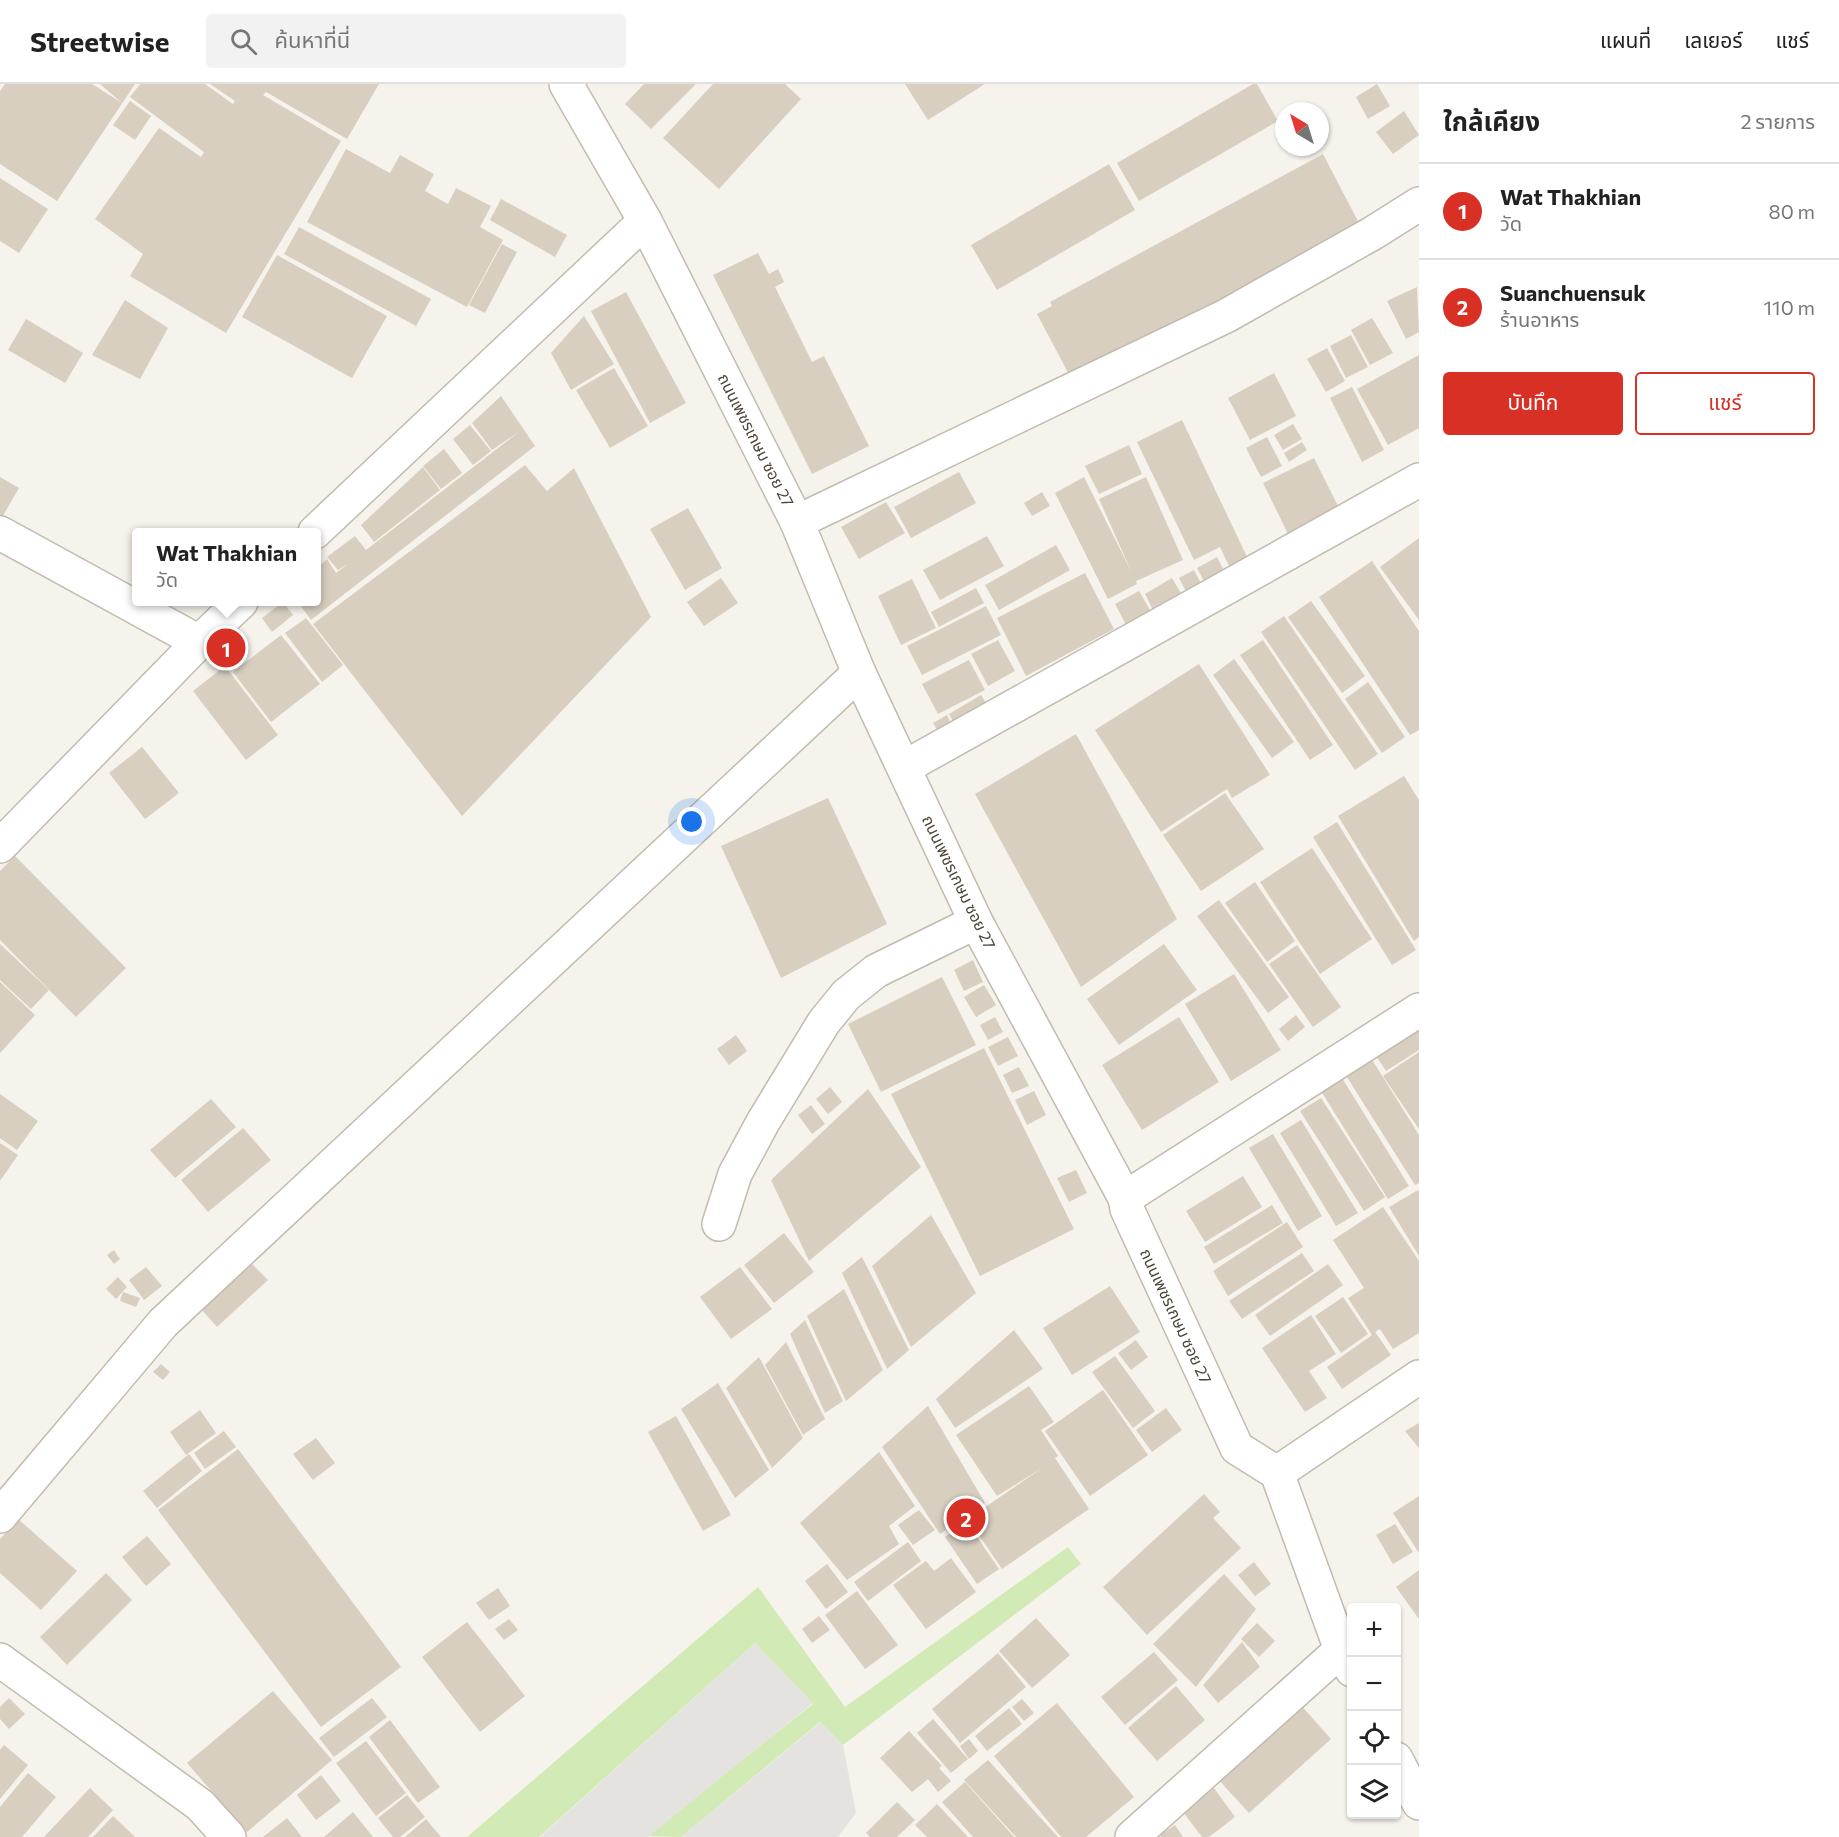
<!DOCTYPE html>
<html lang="th">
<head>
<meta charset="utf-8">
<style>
  :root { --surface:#fff; --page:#f2f2f2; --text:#222; --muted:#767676; --line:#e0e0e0; --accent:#d93025 }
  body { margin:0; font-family:Commissioner,"Noto Sans Thai",sans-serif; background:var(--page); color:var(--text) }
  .controls { position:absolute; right:18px; bottom:18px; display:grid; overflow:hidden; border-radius:6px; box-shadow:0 2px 4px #0004 }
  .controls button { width:54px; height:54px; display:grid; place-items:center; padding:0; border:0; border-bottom:2px solid var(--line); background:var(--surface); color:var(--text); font:30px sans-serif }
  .compass { position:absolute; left:1275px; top:18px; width:54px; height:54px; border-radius:50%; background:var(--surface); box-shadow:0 2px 4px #0004; rotate:322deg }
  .you { position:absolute; left:692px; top:738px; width:21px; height:21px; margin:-15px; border:4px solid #fff; border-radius:50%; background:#1a73e8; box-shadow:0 0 0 9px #1a73e833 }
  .badge { display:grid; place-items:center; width:39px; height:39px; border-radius:50%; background:var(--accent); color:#fff; font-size:20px; font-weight:700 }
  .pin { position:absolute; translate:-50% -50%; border:3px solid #fff; box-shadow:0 2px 6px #0006 }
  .popup { position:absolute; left:132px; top:444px; width:189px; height:78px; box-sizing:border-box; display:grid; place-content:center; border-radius:6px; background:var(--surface); filter:drop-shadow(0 2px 4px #0005); font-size:20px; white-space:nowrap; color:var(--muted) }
  .popup b { font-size:22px; color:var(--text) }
  .popup::after { content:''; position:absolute; left:50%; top:100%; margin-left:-12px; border:12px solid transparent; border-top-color:var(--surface) }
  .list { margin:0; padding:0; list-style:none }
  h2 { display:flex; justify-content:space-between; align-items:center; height:78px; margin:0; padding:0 24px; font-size:26px }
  h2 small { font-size:20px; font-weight:400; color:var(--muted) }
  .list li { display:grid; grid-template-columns:39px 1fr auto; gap:18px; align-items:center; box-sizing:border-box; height:96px; padding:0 24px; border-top:2px solid var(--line) }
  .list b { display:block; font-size:22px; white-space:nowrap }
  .list p { margin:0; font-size:20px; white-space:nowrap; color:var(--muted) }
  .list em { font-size:20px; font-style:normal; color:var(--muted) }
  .actions { display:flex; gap:12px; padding:18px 24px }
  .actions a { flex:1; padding:14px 0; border:2px solid var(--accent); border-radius:6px; text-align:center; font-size:21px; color:var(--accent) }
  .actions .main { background:var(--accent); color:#fff }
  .icon { flex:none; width:33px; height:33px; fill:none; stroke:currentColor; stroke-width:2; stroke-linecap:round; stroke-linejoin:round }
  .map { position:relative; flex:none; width:1419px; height:1753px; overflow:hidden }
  header { display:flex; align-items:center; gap:36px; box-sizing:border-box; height:84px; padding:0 30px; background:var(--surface); border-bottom:2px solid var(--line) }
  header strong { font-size:28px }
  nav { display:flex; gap:33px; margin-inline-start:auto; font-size:21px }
  .search { width:420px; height:54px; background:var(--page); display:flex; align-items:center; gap:15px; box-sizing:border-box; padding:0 21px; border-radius:6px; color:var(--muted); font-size:22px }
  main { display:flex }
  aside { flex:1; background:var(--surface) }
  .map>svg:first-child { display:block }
</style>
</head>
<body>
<header>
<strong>Streetwise</strong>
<div class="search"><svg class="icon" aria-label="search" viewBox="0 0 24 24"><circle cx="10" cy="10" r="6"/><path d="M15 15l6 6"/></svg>ค้นหาที่นี่</div>
<nav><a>แผนที่</a><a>เลเยอร์</a><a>แชร์</a></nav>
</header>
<main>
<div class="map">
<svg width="1419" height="1753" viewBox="0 0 1419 1753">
  <rect width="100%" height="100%" fill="#f6f3ec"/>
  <polygon fill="#d2eab5" points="1068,1463 1081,1480 843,1661 820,1638 681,1753 646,1752 813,1620 755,1559 539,1753 467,1753 758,1503 845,1623"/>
  <g fill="#e5e3e0">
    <polygon points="755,1559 813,1619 648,1753 540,1753"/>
    <polygon points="821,1638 843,1661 856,1729 838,1753 681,1753"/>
  </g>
  <g fill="#d8cfc1">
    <polygon points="5,0 92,0 122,19 100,0 135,0 57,117 0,80 0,7"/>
    <polygon points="140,0 205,0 233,20 235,17 210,0 379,0 347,55 266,8 263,11 341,57 226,249 130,192 143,170 95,135 159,44 201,73 204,68 130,13"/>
    <polygon points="644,0 696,0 651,45 625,20"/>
    <polygon points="713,0 785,0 801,15 719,105 663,54"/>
    <polygon points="905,0 985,0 928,36"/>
    <polygon points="1253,0 1257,0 1278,37 1139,117 1117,79"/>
    <polygon points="1377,0 1390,22 1368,35 1356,13"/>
    <polygon points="130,17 151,32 135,56 113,41"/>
    <polygon points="1404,27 1419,51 1393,70 1376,48"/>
    <polygon points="346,65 390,89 400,71 434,90 425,107 448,120 456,104 491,122 480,143 503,156 467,223 307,138"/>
    <polygon points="1323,70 1361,143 1073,298 1037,230 1052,222 1050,218"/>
    <polygon points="1109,80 1135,126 997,206 971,161"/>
    <polygon points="0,94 48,125 19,169 0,157"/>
    <polygon points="501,115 567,151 555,173 490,136"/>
    <polygon points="299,143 431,215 416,242 284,170"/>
    <polygon points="502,160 517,168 485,229 469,221"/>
    <polygon points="758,169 769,190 778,185 784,198 775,203 812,278 824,272 869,362 812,390 713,191"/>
    <polygon points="277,171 387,232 352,294 242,233"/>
    <polygon points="1417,203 1419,248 1406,255 1387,217"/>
    <polygon points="626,208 686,319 650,339 591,227"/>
    <polygon points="125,216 168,244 140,295 92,271"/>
    <polygon points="584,232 614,280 571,306 551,269"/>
    <polygon points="1372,234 1393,269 1370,281 1351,246"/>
    <polygon points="26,235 83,269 65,299 8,266"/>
    <polygon points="1351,251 1368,283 1346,294 1330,262"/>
    <polygon points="1327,264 1345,297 1326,308 1307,275"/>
    <polygon points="1419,271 1419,344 1388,361 1357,305"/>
    <polygon points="614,284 648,342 610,364 576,306"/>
    <polygon points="1274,289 1296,332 1250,356 1228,314"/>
    <polygon points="1352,303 1384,366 1362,378 1330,314"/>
    <polygon points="501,312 535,362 311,536 298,518 316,518 316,485 327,475 336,489 348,480 338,486 327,473 355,452 366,466 520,347 492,366 472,339"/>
    <polygon points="1182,336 1249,477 1231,486 1220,463 1194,476 1137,358"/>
    <polygon points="1293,340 1302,355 1283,366 1274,351"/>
    <polygon points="470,341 491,367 473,381 453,355"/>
    <polygon points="1267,353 1282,382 1261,393 1246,364"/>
    <polygon points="1302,358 1307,366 1289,378 1284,369"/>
    <polygon points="1129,361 1142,390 1099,410 1085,382"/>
    <polygon points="444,365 462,389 441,405 423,382"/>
    <polygon points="1314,374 1340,426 1289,452 1263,399"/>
    <polygon points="525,381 547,407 574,384 651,533 462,732 313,540"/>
    <polygon points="423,383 440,406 374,458 361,441"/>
    <polygon points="959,388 976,419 911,454 894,423"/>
    <polygon points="0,393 19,404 0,437"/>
    <polygon points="1084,393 1132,489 1099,415 1146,393 1183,476 1136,497 1137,500 1108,515 1055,409"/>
    <polygon points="1042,408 1050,422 1032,432 1024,419"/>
    <polygon points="886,418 905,449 859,475 841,443"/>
    <polygon points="688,424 722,484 685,506 650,445"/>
    <polygon points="987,452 1004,482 940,516 923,486"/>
    <polygon points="1419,454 1419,536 1380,483"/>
    <polygon points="1056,461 1070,486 999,526 985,501"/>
    <polygon points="1217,473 1227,492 1207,503 1197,484"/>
    <polygon points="1372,477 1419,547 1419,646 1410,651 1319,513"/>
    <polygon points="1194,486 1205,507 1190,515 1179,494"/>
    <polygon points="1085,489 1114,545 1026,592 997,534"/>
    <polygon points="721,494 738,519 704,542 687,518"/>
    <polygon points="1172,494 1185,516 1156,532 1145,510"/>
    <polygon points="912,495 936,544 901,561 878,512"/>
    <polygon points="976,504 984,519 939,543 931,528"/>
    <polygon points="1139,507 1154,533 1129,546 1115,520"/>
    <polygon points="1311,517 1365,592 1342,609 1288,533"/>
    <polygon points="283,518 293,531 272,548 262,534"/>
    <polygon points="986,522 1001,551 922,591 907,562"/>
    <polygon points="1284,532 1378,670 1355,686 1261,548"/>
    <polygon points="306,534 343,581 322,598 285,549"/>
    <polygon points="281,551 320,600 271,638 233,588"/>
    <polygon points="998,556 1015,587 988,602 971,570"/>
    <polygon points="1263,556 1333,661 1310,676 1240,571"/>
    <polygon points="1234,575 1294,658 1272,674 1213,591"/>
    <polygon points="969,576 985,606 938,630 922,600"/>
    <polygon points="1199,580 1270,691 1232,714 1227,705 1161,748 1095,646"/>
    <polygon points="225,582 278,651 246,676 193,607"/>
    <polygon points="1368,598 1405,653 1382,669 1345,615"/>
    <polygon points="981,611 989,624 957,644 949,630"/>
    <polygon points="947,631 951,640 938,647 933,639"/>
    <polygon points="1076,650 1177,835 1081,903 975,710"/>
    <polygon points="142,663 179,709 145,735 109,689"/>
    <polygon points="1404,692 1419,716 1419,853 1414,857 1338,732"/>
    <polygon points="1225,709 1264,765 1201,807 1163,751"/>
    <polygon points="828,714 887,840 781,894 721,762"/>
    <polygon points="1337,738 1416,866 1392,881 1313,753"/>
    <polygon points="1312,764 1372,855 1320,890 1260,798"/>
    <polygon points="15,772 126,884 76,933 0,856 0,787"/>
    <polygon points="1255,798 1295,857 1267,878 1225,819"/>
    <polygon points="1219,816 1289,913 1268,929 1197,832"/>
    <polygon points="0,860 49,906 31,925 0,896"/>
    <polygon points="1164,860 1197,906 1119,961 1087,915"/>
    <polygon points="1297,861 1341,923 1313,943 1269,880"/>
    <polygon points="973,876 983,898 964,907 954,886"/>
    <polygon points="1234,890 1281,966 1231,997 1185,920"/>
    <polygon points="942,893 976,961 881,1008 848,940"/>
    <polygon points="0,898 35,931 0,969"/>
    <polygon points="984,901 996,921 976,933 964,913"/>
    <polygon points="1296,931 1305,943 1288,957 1279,945"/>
    <polygon points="995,933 1003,948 988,956 980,941"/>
    <polygon points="1179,933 1219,998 1142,1046 1102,981"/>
    <polygon points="1419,940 1419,966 1386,987 1374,969"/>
    <polygon points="736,951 747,967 729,981 717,965"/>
    <polygon points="1008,953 1018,972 998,982 988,963"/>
    <polygon points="984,964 1074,1145 980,1192 891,1010"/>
    <polygon points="1419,968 1419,1045 1383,992"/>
    <polygon points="1371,974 1419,1051 1419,1099 1415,1101 1345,990"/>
    <polygon points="1019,983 1029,1002 1012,1009 1003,991"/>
    <polygon points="1342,994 1409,1102 1388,1115 1321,1007"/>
    <polygon points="830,1003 842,1018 828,1030 816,1015"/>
    <polygon points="868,1005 921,1083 809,1177 771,1096"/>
    <polygon points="1034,1007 1046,1031 1027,1041 1015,1016"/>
    <polygon points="0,1010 38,1037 17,1066 0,1054"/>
    <polygon points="1321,1014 1385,1113 1364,1127 1300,1027"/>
    <polygon points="211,1015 236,1043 175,1094 150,1066"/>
    <polygon points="811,1021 825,1040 812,1050 798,1031"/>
    <polygon points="1301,1036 1358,1129 1336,1142 1280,1049"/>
    <polygon points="243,1044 271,1076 208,1128 181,1096"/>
    <polygon points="1273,1050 1322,1132 1298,1147 1249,1064"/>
    <polygon points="0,1059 18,1071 0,1097"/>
    <polygon points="1076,1086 1087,1109 1069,1118 1057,1094"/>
    <polygon points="1243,1092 1262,1123 1205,1158 1186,1127"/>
    <polygon points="1418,1106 1419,1108 1419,1172 1389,1123"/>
    <polygon points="1272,1121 1283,1139 1214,1180 1204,1163"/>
    <polygon points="1383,1123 1419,1177 1419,1249 1393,1265 1380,1245 1375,1248 1391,1271 1342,1305 1327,1283 1372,1251 1348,1214 1364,1204 1333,1156"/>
    <polygon points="931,1131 976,1209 911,1263 872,1182"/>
    <polygon points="1287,1138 1303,1163 1228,1212 1213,1187"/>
    <polygon points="784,1149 814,1188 774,1219 744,1181"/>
    <polygon points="114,1166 120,1175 114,1180 107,1171"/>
    <polygon points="1302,1169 1314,1187 1242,1235 1229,1217"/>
    <polygon points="862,1173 909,1266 887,1285 842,1189"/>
    <polygon points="252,1180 268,1196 217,1243 202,1226"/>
    <polygon points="1328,1180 1343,1201 1270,1252 1255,1231"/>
    <polygon points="146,1183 162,1202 144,1216 129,1196"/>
    <polygon points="740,1183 772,1225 731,1255 700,1213"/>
    <polygon points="118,1193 127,1203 116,1215 106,1205"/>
    <polygon points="1110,1202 1140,1248 1072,1291 1043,1244"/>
    <polygon points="844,1205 883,1286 846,1317 807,1232"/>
    <polygon points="123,1208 140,1214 136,1223 120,1217"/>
    <polygon points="1343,1213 1368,1250 1341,1269 1315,1232"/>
    <polygon points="1311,1231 1336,1270 1309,1287 1327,1314 1305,1328 1262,1264"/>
    <polygon points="805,1236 843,1317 825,1329 790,1250"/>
    <polygon points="1014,1246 1043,1285 955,1344 936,1315"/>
    <polygon points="1136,1256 1148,1273 1131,1286 1118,1269"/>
    <polygon points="786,1258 825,1335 803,1351 765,1281"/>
    <polygon points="1115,1272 1155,1327 1133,1344 1092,1288"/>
    <polygon points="759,1273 803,1354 772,1384 726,1304"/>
    <polygon points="161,1280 170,1288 163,1296 153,1288"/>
    <polygon points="718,1299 769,1386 735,1414 681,1325"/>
    <polygon points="1029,1302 1054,1338 1041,1346 1058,1372 1055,1374 1089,1425 1002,1485 968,1435 1042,1384 997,1412 956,1351"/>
    <polygon points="1103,1306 1148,1371 1090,1412 1045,1347"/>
    <polygon points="928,1322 985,1419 940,1450 882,1363"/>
    <polygon points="1166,1324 1182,1346 1152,1368 1136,1346"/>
    <polygon points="200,1326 216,1349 186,1371 170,1348"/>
    <polygon points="676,1332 731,1431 703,1447 648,1348"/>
    <polygon points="1419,1339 1419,1364 1405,1347"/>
    <polygon points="224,1347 236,1363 205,1385 194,1369"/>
    <polygon points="316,1354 335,1379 313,1396 293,1370"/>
    <polygon points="238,1365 401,1583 321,1643 158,1426"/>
    <polygon points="879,1368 915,1422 889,1442 899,1460 847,1496 800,1439"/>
    <polygon points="189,1370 202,1387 157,1424 143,1407"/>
    <polygon points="1204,1410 1220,1428 1213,1434 1241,1464 1147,1551 1103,1503"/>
    <polygon points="1419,1412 1419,1469 1393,1429"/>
    <polygon points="919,1426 935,1446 913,1461 898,1441"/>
    <polygon points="18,1435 77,1487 41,1526 0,1489 0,1455"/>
    <polygon points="967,1438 999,1485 977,1500 945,1453"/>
    <polygon points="1395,1440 1413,1468 1393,1480 1376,1451"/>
    <polygon points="147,1452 171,1480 146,1502 122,1473"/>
    <polygon points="908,1458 921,1477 868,1517 854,1498"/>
    <polygon points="951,1474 976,1508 926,1545 893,1501 926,1477 934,1487"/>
    <polygon points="1254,1478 1271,1500 1255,1512 1238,1491"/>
    <polygon points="827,1480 848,1508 826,1525 805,1497"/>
    <polygon points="1419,1486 1419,1535 1396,1503"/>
    <polygon points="106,1489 132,1516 67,1581 40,1553"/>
    <polygon points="1224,1490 1256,1525 1196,1603 1153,1560"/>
    <polygon points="498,1504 510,1522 489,1536 476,1519"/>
    <polygon points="857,1507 898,1561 865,1585 825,1531"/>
    <polygon points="819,1532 830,1546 812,1559 802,1545"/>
    <polygon points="1036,1534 1070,1571 1032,1604 999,1567"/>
    <polygon points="509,1535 518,1546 504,1556 495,1545"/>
    <polygon points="467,1538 525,1612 480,1648 422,1573"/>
    <polygon points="1257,1539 1275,1557 1259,1573 1241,1555"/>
    <polygon points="1242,1558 1260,1583 1218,1619 1203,1601"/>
    <polygon points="1154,1568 1178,1596 1125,1641 1101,1613"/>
    <polygon points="998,1569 1026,1603 960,1659 932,1625"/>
    <polygon points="1176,1602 1205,1636 1157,1677 1128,1644"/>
    <polygon points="273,1607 332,1676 247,1748 187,1679"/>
    <polygon points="9,1614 25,1630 9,1645 0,1635 0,1623"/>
    <polygon points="372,1614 387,1633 334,1673 319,1654"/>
    <polygon points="1022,1615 1034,1629 1024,1637 1012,1623"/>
    <polygon points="1057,1619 1134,1713 1086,1753 1061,1753 994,1672"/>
    <polygon points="1299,1619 1331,1655 1249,1729 1216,1693"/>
    <polygon points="1009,1624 1022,1640 987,1667 975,1652"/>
    <polygon points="933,1635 968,1675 951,1689 917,1649"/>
    <polygon points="390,1636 440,1703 418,1719 369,1653"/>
    <polygon points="909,1647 942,1682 939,1684 951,1697 938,1708 928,1695 912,1708 880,1674"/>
    <polygon points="969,1655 978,1667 969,1675 960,1662"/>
    <polygon points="366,1657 406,1709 376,1732 336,1679"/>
    <polygon points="4,1661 28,1681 0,1715 0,1666"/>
    <polygon points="988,1676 1058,1753 1016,1753 964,1696"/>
    <polygon points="28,1689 56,1713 22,1753 0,1753 0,1723"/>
    <polygon points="321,1691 341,1717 316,1736 297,1711"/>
    <polygon points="965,1698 1014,1753 973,1753 942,1718"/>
    <polygon points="90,1704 113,1726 88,1753 44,1753"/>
    <polygon points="1214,1704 1235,1733 1209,1753 1202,1753 1183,1728"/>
    <polygon points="407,1711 425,1733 400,1753 393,1753 378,1734"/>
    <polygon points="897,1718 915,1736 897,1753 870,1753 866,1749"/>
    <polygon points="937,1720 968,1753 927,1753 915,1741"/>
    <polygon points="353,1728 373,1753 324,1753"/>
    <polygon points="113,1732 135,1753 93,1753"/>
    <polygon points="287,1734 302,1753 263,1753"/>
    <polygon points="426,1735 441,1753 405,1753"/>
    <polygon points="1175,1741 1183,1753 1161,1753 1160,1751"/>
  </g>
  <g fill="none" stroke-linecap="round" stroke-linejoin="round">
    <defs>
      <g id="minor">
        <polyline points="566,0 645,137 797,438 859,589 976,838 1125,1114 1127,1125 1237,1364 1277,1389 1341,1566 1352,1586"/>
        <polyline points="797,438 1226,232 1373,149 1419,120"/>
        <polyline points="315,448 645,137"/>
        <polyline points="0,449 199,558"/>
        <polyline points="905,683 1419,396"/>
        <polyline points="0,762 199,558 241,518"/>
        <polyline points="1125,1114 1419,926"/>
        <polyline points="719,1140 735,1090 763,1038 824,938 846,911 876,887 976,838"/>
        <polyline points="1277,1389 1419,1293"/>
        <polyline points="0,1432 163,1239 859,589"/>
        <polyline points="0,1576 200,1721 229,1753"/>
        <polyline points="1396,1675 1419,1719"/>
        <polyline points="1132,1753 1341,1566"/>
      </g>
    </defs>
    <use href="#minor" stroke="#c2bbae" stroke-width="36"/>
    <use href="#minor" stroke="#fff" stroke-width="33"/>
  </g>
  <g text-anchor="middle" stroke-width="6" stroke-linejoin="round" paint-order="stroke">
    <g font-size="16" fill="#4b4439" stroke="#fff">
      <text transform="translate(756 356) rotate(63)" y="6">ถนนเพชรเกษม ซอย 27</text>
      <text transform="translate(959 798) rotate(64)" y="6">ถนนเพชรเกษม ซอย 27</text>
      <text transform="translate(1176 1232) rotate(65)" y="6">ถนนเพชรเกษม ซอย 27</text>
    </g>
  </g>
</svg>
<div class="controls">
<button>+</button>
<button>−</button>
<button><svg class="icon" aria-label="locate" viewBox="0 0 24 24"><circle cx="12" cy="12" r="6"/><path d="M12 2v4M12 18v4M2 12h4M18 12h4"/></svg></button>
<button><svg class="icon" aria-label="layers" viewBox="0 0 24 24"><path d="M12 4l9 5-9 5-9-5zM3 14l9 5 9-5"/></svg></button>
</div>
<svg class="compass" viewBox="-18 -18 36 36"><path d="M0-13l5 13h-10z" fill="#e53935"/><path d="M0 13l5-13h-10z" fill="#767676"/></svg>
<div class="you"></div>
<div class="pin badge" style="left:226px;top:564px">1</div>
<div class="popup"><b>Wat Thakhian</b>วัด</div>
<div class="pin badge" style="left:966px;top:1434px">2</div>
</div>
<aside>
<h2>ใกล้เคียง<small>2 รายการ</small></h2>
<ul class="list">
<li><span class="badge">1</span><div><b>Wat Thakhian</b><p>วัด</p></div><em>80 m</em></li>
<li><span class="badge">2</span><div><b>Suanchuensuk</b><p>ร้านอาหาร</p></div><em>110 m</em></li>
</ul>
<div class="actions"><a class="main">บันทึก</a><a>แชร์</a></div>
</aside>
</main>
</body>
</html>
